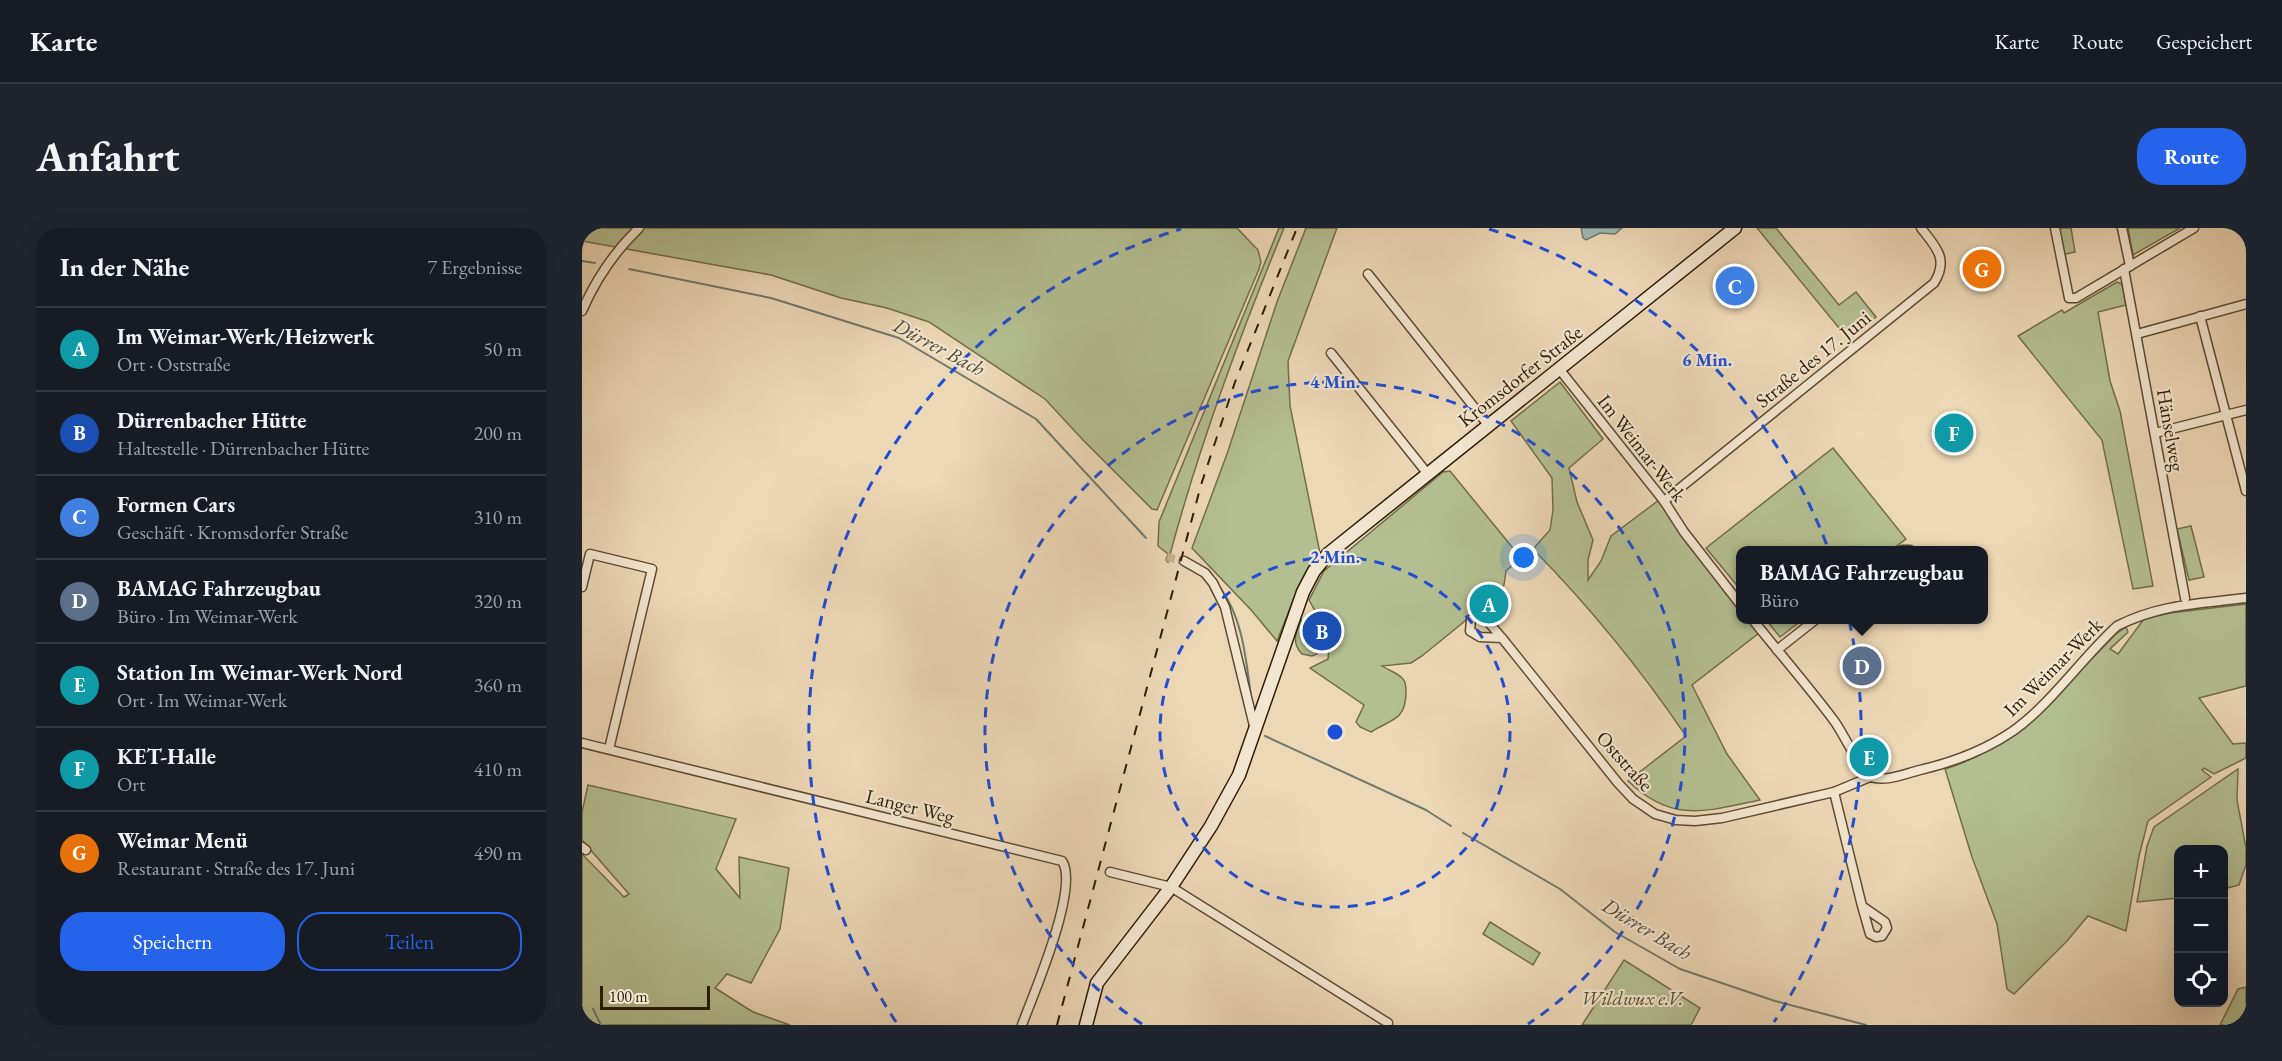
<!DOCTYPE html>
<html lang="de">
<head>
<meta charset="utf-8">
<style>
  :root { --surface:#171b24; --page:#20242c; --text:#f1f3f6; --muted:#9ea1a6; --line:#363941; --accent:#2563eb }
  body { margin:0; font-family:"EB Garamond",serif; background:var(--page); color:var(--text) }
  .controls { position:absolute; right:18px; bottom:18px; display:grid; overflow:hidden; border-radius:12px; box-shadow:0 6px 24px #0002 }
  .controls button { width:54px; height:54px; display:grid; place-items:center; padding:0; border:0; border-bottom:2px solid var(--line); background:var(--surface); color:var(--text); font:30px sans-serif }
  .scale { position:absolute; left:18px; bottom:15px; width:110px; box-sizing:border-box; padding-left:6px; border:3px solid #2e1c03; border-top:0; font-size:16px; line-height:21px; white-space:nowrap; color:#2e1c03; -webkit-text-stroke:4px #f3e6d0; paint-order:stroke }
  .you { position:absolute; left:942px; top:330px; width:21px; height:21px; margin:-15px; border:4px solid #fff; border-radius:50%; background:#1a73e8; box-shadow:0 0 0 9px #1a73e833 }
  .badge { display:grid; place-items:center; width:39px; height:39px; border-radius:50%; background:var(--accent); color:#fff; font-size:20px; font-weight:700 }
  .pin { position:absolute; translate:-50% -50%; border:3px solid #fff; box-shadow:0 2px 6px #0006 }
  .popup { position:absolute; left:1154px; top:318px; width:252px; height:78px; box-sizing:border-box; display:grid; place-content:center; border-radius:12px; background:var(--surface); filter:drop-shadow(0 2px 4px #0005); font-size:20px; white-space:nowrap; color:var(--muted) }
  .popup b { font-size:22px; color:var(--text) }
  .popup::after { content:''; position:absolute; left:50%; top:100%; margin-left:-12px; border:12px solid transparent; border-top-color:var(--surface) }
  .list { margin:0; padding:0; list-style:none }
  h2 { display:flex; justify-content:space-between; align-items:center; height:78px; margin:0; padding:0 24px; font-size:26px }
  h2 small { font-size:20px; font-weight:400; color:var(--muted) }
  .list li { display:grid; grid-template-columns:39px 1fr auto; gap:18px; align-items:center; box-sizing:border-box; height:84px; padding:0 24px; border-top:2px solid var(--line) }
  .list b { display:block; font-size:22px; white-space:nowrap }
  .list p { margin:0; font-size:20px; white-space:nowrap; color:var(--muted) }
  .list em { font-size:20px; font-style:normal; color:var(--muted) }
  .actions { display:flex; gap:12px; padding:18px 24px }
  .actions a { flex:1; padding:14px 0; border:2px solid var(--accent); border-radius:24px; text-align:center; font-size:21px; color:var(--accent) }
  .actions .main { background:var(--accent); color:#fff }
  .icon { flex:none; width:33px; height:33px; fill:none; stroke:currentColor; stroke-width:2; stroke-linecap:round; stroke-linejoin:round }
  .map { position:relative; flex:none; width:1664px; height:797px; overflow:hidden; border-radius:24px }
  header { display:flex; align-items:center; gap:36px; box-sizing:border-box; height:84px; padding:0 30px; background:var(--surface); border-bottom:2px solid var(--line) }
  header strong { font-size:28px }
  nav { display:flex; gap:33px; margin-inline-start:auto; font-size:21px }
  .intro { display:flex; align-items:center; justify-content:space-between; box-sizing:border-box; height:144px; padding:0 36px }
  h1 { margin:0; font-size:42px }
  .button { padding:15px 27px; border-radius:24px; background:var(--accent); color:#fff; font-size:21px; font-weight:700 }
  main { display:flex; gap:36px; padding:0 36px }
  aside { flex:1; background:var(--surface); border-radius:24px; box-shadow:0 6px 24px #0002 }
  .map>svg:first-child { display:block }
</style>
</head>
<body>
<header>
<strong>Karte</strong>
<nav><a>Karte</a><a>Route</a><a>Gespeichert</a></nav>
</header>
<div class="intro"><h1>Anfahrt</h1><a class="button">Route</a></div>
<main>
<aside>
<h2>In der Nähe<small>7 Ergebnisse</small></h2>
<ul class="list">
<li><span class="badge" style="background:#0f9aa8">A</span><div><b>Im Weimar-Werk/Heizwerk</b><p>Ort · Oststraße</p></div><em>50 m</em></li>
<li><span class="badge" style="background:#1a4fb4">B</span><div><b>Dürrenbacher Hütte</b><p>Haltestelle · Dürrenbacher Hütte</p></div><em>200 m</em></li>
<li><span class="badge" style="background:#3f7fe0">C</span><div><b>Formen Cars</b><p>Geschäft · Kromsdorfer Straße</p></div><em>310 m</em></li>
<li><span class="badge" style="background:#5c6f8a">D</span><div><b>BAMAG Fahrzeugbau</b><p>Büro · Im Weimar-Werk</p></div><em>320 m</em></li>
<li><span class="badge" style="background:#0f9aa8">E</span><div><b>Station Im Weimar-Werk Nord</b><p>Ort · Im Weimar-Werk</p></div><em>360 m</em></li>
<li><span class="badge" style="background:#0f9aa8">F</span><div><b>KET-Halle</b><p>Ort</p></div><em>410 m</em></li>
<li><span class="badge" style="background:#e8710a">G</span><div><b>Weimar Menü</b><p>Restaurant · Straße des 17. Juni</p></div><em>490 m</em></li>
</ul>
<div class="actions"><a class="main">Speichern</a><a>Teilen</a></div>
</aside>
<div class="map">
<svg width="1664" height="797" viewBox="0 0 1664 797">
  <rect width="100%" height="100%" fill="#edd8b6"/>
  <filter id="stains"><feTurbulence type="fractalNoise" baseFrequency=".00333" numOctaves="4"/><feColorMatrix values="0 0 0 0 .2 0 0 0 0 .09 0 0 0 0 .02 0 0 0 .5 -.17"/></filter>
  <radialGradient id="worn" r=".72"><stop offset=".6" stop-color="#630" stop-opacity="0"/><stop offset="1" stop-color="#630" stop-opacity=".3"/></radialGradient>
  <g fill="#b4bf91" stroke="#716e4a" stroke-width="1.5">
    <polygon points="0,0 655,0 676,22 679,34 677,41 575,282 570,281 501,212 463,171 347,94 305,80 259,70 189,47 0,13"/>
    <path d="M697,0H702C657,109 616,220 586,334L584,332L586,326L576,318L577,294Z"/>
    <polygon points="724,0 755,0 706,133 708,178 738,325 718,355 695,413 670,383 610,320 645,226 695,74"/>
    <polygon points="1175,0 1194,0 1257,77 1274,64 1294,89 1266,111"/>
    <polygon points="1473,0 1489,0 1493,24 1479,27"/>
    <polygon points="1546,0 1598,0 1551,27"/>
    <polygon points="1535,54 1540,56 1544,77 1516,84 1528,153 1538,183 1571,358 1551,361 1520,212 1436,108 1480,82 1482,85"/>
    <path d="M978,154L1021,211L987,240L995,274L1011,312L1006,332V352L1019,333L1029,308L1077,272L1158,380V392H1167L1177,405L1110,457L1145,526L1178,572C1124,583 1091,596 1046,553L1104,508C1059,442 1007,378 951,321L968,302L971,282L970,250L929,193Z"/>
    <polygon points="1251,220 1324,311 1309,322 1158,322 1158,361 1124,320"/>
    <path d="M868,243L939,330L924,343L922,357L890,382L883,393L840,428L829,435L800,438C806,442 816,445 821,451C824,454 824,460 824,464C824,493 809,491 789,504L778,499L774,494L782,477L728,440L746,431L748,410L727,372L742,343L861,244Z"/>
    <polygon points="1609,298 1622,349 1607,352 1595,301"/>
    <path d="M1664,376V458L1617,470L1651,516L1664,515V530L1632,546L1622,540L1620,542L1629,549L1566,593L1557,628L1544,703L1506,688L1485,713L1432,766L1425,761L1415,696L1390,629L1363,541C1435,520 1483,457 1534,406L1544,399L1546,404L1528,421L1536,426L1562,391L1588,385Z"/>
    <path d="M719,392C726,402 741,413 735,426L730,428L720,426C709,414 714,405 719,392Z"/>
    <polygon points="1184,392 1220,392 1198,409"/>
    <polygon points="1656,541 1655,572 1664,620 1664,637 1657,657 1642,661 1642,622 1596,622 1596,670 1555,674 1565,618 1572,599"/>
    <polygon points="6,557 154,591 134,641 158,670 157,629 207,640 198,701 169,755 145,746 133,760 171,784 208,797 0,797 0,626 42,669 47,666 0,612 0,584"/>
    <polygon points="908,694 958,725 951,737 901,706"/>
    <polygon points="1042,732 1118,780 1109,797 1000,797"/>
    <polygon points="1664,759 1664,797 1638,797 1656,761"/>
  </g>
  <polygon fill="#9bb8b6" stroke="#6f7a6e" stroke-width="1.5" points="999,0 1040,0 1033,6 1018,5 1004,12 1001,10"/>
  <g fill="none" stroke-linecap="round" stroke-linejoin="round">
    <g stroke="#6f7a6e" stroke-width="2">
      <polyline points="0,33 13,35"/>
      <polyline points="47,41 189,70 317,110 454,191 564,310"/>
      <path d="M639,361C661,391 664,432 669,468"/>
      <polyline points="683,508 844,582 869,598"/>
      <polyline points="881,605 978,661 1033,704 1098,741 1193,773 1284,797"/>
      <polyline points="11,781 19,797"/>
    </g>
    <polyline stroke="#c7b292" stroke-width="8" stroke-dasharray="8 4" stroke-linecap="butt" points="585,329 602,333"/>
    <defs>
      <g id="street">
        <polyline points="1473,0 1487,70 1494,70 1612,0"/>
        <polyline points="1540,0 1548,38"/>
        <polyline points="1542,41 1603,370"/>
        <polyline points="786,46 907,198"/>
        <path d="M0,83C14,51 32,24 57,0"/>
        <polyline points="1618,88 1664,263"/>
        <polyline points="1555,106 1664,76"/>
        <polyline points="749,125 845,245"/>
        <polyline points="978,142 1082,273 1102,304 1158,376"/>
        <polyline points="1573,205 1664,182"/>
        <path d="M1082,273L1352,55C1367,31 1354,19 1339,0"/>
        <polyline points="1320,322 1328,322"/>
        <polyline points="602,333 623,345 631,355 643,379 673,502"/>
        <polyline points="0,359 8,326 70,341 27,521"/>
        <path d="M1171,392C1198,426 1227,459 1253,494C1265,512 1274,534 1288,549C1305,554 1322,546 1338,542C1372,534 1402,523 1431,503C1469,476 1500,430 1535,398C1578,376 1617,376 1664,370"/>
        <polyline points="920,410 898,409 888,403 889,392 893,389 902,389 920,410 1036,555 1051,571 1073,586 1094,592 1113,593 1140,590 1252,564 1288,549"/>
        <polyline points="1195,422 1233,392"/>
        <path d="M0,515L480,633C498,659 451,767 440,797"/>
        <polyline points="1252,564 1280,678 1303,694 1305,700 1300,708 1294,709 1288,706 1280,678"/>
        <polyline points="0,619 4,622"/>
        <polyline points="528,644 589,659 806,795"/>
      </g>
      <polyline id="secondary" points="504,797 515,755 589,659 629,598 657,547 721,364 732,343 746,326 1153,0"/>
    </defs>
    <use href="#street" stroke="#5e4b30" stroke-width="11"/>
    <use href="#secondary" stroke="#2e1c03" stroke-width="15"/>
    <use href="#street" stroke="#f3e6d0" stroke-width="8"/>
    <use href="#secondary" stroke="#f3e6d0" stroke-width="12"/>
    <polyline stroke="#2e1c03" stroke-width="2" stroke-dasharray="10 10" stroke-linecap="butt" points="475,797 619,257 653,154 715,0"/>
  </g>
  <g fill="none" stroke="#1d4ed8" stroke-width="3" stroke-dasharray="10 8">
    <circle cx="753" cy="504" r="175"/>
    <path d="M560 796A350 350 0 1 1 946 796"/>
    <path d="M314 794A526 526 0 0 1 599 1M907 1A526 526 0 0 1 1192 794"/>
  </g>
  <g text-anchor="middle" stroke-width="4.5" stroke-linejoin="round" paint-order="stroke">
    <g font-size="20" fill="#2e1c03" stroke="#f3e6d0">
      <text transform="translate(1231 131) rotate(-39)" y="7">Straße des 17. Juni</text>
      <text transform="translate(938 148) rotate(-38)" y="7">Kromsdorfer Straße</text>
      <text transform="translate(1589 202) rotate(80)" y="7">Hänselweg</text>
      <text transform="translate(1060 220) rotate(52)" y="7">Im Weimar-Werk</text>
      <text transform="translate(1471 439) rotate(-45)" y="7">Im Weimar-Werk</text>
      <text transform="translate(1043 533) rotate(48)" y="7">Oststraße</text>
      <text transform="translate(328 578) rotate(14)" y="7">Langer Weg</text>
    </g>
    <g font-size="20" font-style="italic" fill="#564d2e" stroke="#f3e6d0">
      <text x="1050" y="777">Wildwux e.V.</text>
    </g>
    <g font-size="21" font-style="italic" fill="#4f4b39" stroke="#f3e6d0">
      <text transform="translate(357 119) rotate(28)" y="7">Dürrer Bach</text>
      <text transform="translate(1065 701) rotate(31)" y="7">Dürrer Bach</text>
    </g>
  </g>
  <circle cx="753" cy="504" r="9" fill="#1d4ed8" stroke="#f3e6d0" stroke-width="3"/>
  <g font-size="18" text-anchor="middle" font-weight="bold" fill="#1d4ed8" stroke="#f3e6d0" stroke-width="4.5" stroke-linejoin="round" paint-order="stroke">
    <text x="1125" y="138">6 Min.</text>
    <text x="753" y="160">4 Min.</text>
    <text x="753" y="335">2 Min.</text>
  </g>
  <rect width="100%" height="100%" filter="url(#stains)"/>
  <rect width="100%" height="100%" fill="url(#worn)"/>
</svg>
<div class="controls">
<button>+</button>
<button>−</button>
<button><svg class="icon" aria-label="locate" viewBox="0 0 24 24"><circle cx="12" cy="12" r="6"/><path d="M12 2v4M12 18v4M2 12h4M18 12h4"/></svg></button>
</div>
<div class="scale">100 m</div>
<div class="you"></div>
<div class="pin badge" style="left:907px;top:376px;background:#0f9aa8">A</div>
<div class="pin badge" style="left:740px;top:403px;background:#1a4fb4">B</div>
<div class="pin badge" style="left:1153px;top:58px;background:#3f7fe0">C</div>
<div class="pin badge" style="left:1280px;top:438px;background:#5c6f8a">D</div>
<div class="popup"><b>BAMAG Fahrzeugbau</b>Büro</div>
<div class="pin badge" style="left:1287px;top:529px;background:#0f9aa8">E</div>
<div class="pin badge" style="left:1372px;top:205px;background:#0f9aa8">F</div>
<div class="pin badge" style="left:1400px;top:41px;background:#e8710a">G</div>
</div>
</main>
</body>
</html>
